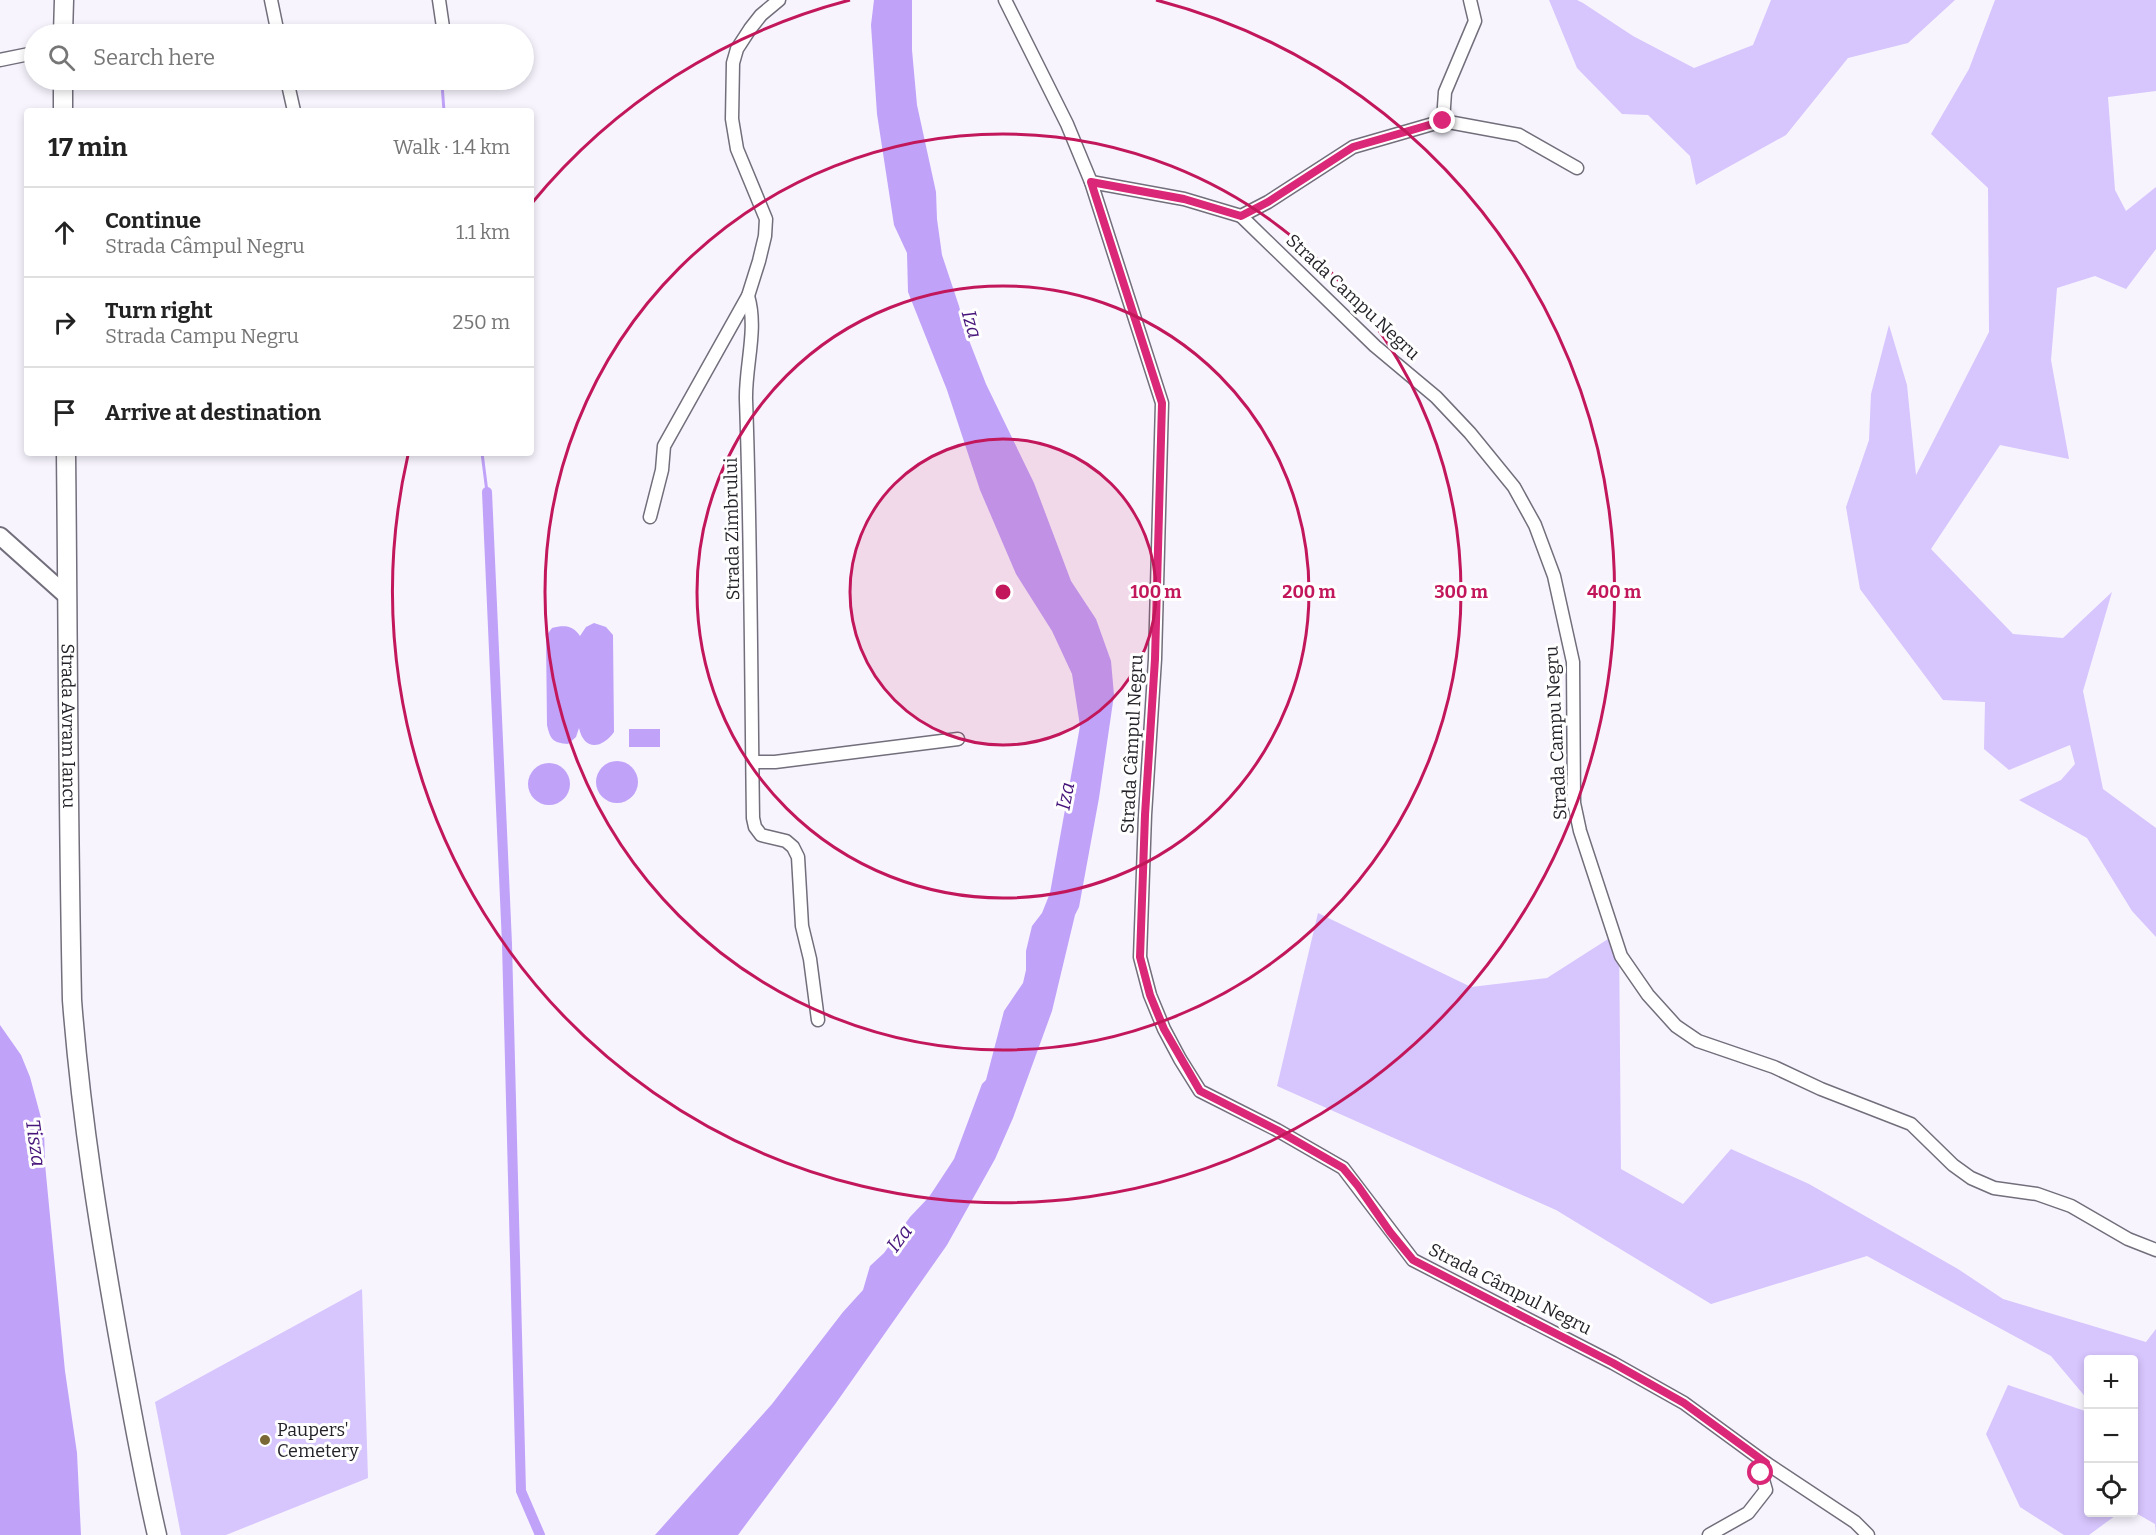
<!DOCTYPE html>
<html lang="en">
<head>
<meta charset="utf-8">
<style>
  :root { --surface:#fff; --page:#f6f6f6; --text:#222; --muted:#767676; --line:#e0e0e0 }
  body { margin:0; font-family:Bitter,serif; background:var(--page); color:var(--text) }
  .controls { position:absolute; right:18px; bottom:18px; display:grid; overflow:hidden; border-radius:6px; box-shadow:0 3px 9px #0003 }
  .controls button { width:54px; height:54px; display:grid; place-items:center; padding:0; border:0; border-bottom:2px solid var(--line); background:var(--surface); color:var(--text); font:30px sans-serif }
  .stop { position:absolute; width:18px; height:18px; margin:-14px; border:4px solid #db2777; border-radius:50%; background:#fff }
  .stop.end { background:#db2777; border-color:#fff; box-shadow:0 2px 6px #0008 }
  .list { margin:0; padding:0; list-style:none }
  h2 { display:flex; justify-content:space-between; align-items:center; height:78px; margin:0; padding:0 24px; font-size:26px }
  h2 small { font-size:20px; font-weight:400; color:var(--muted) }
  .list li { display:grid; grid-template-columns:39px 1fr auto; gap:18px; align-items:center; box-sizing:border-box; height:90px; padding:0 24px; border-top:2px solid var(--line) }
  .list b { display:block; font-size:22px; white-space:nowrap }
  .list p { margin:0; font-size:20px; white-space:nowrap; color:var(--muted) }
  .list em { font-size:20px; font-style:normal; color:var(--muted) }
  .icon { flex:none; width:33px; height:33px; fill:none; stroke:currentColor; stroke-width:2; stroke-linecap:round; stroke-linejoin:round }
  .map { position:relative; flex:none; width:2156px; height:1535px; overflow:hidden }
  .search { position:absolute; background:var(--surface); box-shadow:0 3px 9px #0003; left:24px; top:24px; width:510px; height:66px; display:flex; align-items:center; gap:15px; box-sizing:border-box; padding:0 21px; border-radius:33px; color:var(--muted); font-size:22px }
  .panel { position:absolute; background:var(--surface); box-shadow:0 3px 9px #0003; left:24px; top:108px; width:510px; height:348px; border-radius:6px }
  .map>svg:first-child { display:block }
</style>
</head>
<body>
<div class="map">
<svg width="2156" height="1535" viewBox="0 0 2156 1535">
  <rect width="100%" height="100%" fill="#f7f4fe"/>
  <g fill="#d7c5fd">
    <polygon points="1549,0 1577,0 1583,3 1633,36 1694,68 1753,45 1771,0 1955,0 1908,43 1848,58 1786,135 1696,185 1690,156 1648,115 1622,114 1577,68"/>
    <polygon points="1995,0 2156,0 2156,91 2108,97 2115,190 2126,211 2156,187 2156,249 2126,289 2095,276 2057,288 2051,360 2069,459 2000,445 1931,549 2013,634 2063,638 2112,592 2083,691 2103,789 2156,828 2156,937 2132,911 2087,838 2019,800 2061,780 2075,764 2070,745 2009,770 1984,749 1985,702 1943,700 1860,589 1846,507 1869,440 1871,394 1889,325 1907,385 1916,475 1989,332 1988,188 1931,134 1969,69"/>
    <polygon points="1318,913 1471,987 1547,978 1619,932 1621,1169 1683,1204 1731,1149 1809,1184 1958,1269 2003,1299 2146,1342 2156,1329 2156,1535 2155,1524 2134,1512 2134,1360 2088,1360 2088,1400 2051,1356 1867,1256 1711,1304 1556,1210 1277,1086"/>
    <polygon points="362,1289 368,1478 226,1535 181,1535 155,1402"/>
    <polygon points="2008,1385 2088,1412 2088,1512 2119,1513 2089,1535 2064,1535 2020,1507 1986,1434"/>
  </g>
  <g fill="#c0a2f9">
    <polygon points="874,0 912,0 912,50 917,105 936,192 937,219 942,255 959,306 965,330 986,384 1034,483 1071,581 1096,619 1111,661 1114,695 1099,798 1079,907 1075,915 1052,1011 1013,1118 995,1159 947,1245 836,1403 738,1535 655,1535 772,1404 843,1312 863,1290 870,1266 884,1253 910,1217 929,1197 954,1159 982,1084 986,1080 1004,1011 1023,983 1026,970 1026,951 1032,926 1042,913 1050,893 1080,726 1072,674 1052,631 1016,574 980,490 947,390 908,292 907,253 894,225 877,114 871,25"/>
    <path d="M594,623L606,627L613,635L614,732C602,749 584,751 579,728L576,737L568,744C553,743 550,739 547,725L546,636L552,628C564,625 573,625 580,636L586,627Z"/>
    <rect x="629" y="729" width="31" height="18"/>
    <circle cx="617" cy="782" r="21"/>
    <circle cx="549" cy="784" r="21"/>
    <polygon points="0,1025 21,1055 30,1077 44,1129 45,1164 65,1371 77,1453 81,1535 0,1535"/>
  </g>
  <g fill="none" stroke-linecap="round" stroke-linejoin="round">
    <g stroke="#c0a2f9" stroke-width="3">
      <polyline points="442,84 444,111"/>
      <polyline points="482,453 487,492"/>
    </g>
    <polyline stroke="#c0a2f9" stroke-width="10" points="487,492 507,944 521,1491 540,1535"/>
    <defs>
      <g id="minor">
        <polyline points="271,0 278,34"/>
        <polyline points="439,0 444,34"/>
        <polyline points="1005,0 1067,124 1091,182 1162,403 1155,659 1145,815 1140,957 1150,995 1164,1029 1180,1059 1200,1091 1277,1130 1343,1168 1413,1260 1613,1363 1684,1403 1766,1463 1855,1522 1868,1535"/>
        <polyline points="0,60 34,53"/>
        <polyline points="287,80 294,111"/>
        <polyline points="1443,121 1445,92 1475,21 1470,0"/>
        <polyline points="1091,182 1184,199 1241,216 1268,202 1353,147 1443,121 1519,135 1577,168"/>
        <polyline points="1241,216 1375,346 1436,397 1470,433 1514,487 1535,525 1554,576 1573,662 1574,803 1580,831 1621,956 1648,995 1676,1026 1698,1041 1774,1067 1821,1089 1911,1124 1953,1165 1971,1178 1994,1188 2037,1194 2071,1206 2128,1239 2156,1250"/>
        <path d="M748,296C758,329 745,366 746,400C751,539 751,679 753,818L755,827L761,835L786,841L793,847L798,857L802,926L810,959L818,1020"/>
        <polyline points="650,517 662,470 664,446 748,296 759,261 765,236 766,219 737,149 732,119 733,63 737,49 750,29 761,15 779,0"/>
        <polyline points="753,762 775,762 958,739"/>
        <polyline points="1709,1535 1748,1513 1766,1490 1761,1473 1766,1463"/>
      </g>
      <polyline id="secondary" points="0,536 67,596"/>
      <g id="primary">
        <polyline points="63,34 64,0"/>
        <polyline points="63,80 63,111"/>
        <path id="s1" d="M66,453C68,635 68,818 72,1000C81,1118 100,1235 121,1352C132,1413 143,1475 157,1535"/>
      </g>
    </defs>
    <use href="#minor" stroke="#726e7b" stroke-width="15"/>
    <use href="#secondary" stroke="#726e7b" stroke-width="20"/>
    <use href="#primary" stroke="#726e7b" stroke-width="21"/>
    <use href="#minor" stroke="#fff" stroke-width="12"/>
    <use href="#secondary" stroke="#fff" stroke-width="16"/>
    <use href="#primary" stroke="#fff" stroke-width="18"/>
  </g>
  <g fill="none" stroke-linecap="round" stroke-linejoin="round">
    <polyline stroke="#db2777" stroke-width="8" points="1443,121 1353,147 1268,202 1241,216 1184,199 1091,182 1162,403 1155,659 1145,815 1140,957 1150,995 1164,1029 1200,1091 1277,1130 1343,1168 1358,1186 1390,1232 1413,1260 1613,1363 1684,1403 1766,1463 1761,1473"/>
  </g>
  <circle cx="1003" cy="592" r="153" fill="#c2185b" fill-opacity=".12"/>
  <g fill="none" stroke="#c2185b" stroke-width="3">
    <circle cx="1003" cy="592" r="153"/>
    <circle cx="1003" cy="592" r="306"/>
    <circle cx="1003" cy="592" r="458"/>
    <path d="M532 203A611 611 0 0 1 850 0M1156 0A611 611 0 1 1 408 455"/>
  </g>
  <circle fill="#7a6736" stroke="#fff" stroke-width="2" cx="265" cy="1440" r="6"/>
  <g text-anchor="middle" stroke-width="6" stroke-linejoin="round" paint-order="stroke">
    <g font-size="18" fill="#252329" stroke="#fff">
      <text transform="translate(1353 297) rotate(43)" y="6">Strada Campu Negru</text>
      <text transform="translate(732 529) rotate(-91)" y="6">Strada Zimbrului</text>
      <text dy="6" stroke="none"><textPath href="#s1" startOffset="273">Strada Avram Iancu</textPath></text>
      <text transform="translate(1556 733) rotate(-93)" y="6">Strada Campu Negru</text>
      <text transform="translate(1132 744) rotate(-87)" y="6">Strada Câmpul Negru</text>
      <text transform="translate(1510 1289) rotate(27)" y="6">Strada Câmpul Negru</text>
    </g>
    <g font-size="18" fill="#252329" stroke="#fff" text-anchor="start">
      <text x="277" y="1436">Paupers'<tspan x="277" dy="21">Cemetery</tspan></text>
    </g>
    <g font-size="20" font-style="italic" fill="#46157a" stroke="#fff">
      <text transform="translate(972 324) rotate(74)" y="7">Iza</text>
      <text transform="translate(1065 796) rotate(-79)" y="7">Iza</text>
      <text transform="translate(36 1143) rotate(82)" y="7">Tisza</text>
      <text transform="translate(899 1238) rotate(-53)" y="7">Iza</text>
    </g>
  </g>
  <circle cx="1003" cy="592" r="9" fill="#c2185b" stroke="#fff" stroke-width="3"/>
  <g font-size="18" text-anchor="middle" font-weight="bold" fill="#c2185b" stroke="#fff" stroke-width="6" stroke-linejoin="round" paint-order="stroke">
    <text x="1156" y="598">100 m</text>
    <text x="1309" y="598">200 m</text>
    <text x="1461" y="598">300 m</text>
    <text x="1614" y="598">400 m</text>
  </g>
</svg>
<div class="controls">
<button>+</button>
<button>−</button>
<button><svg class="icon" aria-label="locate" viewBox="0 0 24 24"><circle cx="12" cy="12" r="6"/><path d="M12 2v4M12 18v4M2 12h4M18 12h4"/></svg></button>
</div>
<div class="stop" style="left:1761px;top:1473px"></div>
<div class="stop end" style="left:1443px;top:121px"></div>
<div class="search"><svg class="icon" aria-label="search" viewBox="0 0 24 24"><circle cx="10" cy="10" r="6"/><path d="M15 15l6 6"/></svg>Search here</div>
<section class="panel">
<h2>17 min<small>Walk · 1.4 km</small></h2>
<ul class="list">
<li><svg class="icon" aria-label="ahead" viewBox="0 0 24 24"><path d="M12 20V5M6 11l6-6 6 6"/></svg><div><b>Continue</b><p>Strada Câmpul Negru</p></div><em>1.1 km</em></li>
<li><svg class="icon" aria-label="right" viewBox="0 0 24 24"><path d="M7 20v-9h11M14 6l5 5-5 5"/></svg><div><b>Turn right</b><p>Strada Campu Negru</p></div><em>250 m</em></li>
<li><svg class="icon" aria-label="arrive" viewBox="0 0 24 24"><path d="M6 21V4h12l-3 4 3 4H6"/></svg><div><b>Arrive at destination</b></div></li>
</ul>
</section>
</div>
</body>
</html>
